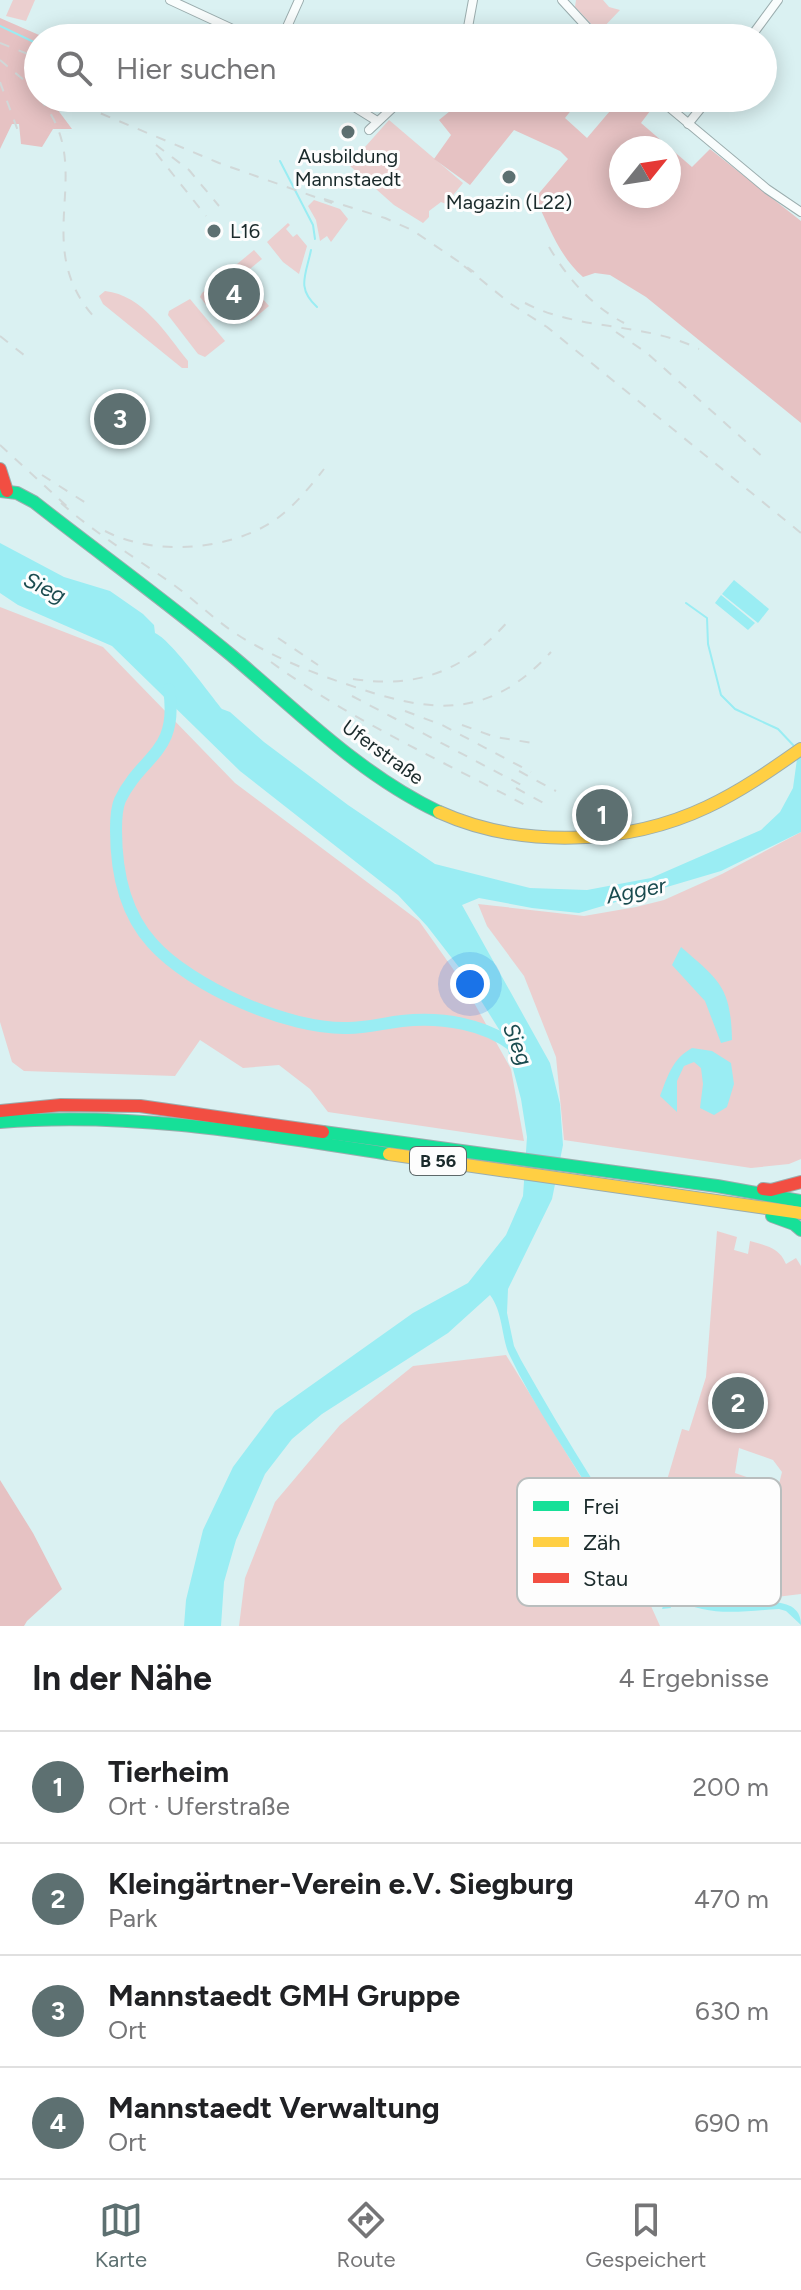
<!DOCTYPE html>
<html lang="de">
<head>
<meta charset="utf-8">
<style>
  :root { --surface:#fff; --page:#f2f2f2; --text:#202124; --muted:#757577; --line:#e0e0e0; --accent:#5d7071 }
  body { margin:0; font-family:Figtree,sans-serif; background:var(--page); color:var(--text) }
  .compass { position:absolute; left:609px; top:136px; width:72px; height:72px; border-radius:50%; background:var(--surface); box-shadow:0 4px 20px #0003; rotate:60deg }
  .you { position:absolute; left:470px; top:984px; width:28px; height:28px; margin:-20px; border:6px solid #fff; border-radius:50%; background:#1a73e8; box-shadow:0 0 0 12px #1a73e833 }
  .badge { display:grid; place-items:center; width:52px; height:52px; border-radius:50%; background:var(--accent); color:#fff; font-size:26px; font-weight:700 }
  .pin { position:absolute; translate:-50% -50%; border:4px solid #fff; box-shadow:0 2px 8px #0006 }
  .list { margin:0; padding:0; list-style:none }
  h2 { display:flex; justify-content:space-between; align-items:center; height:104px; margin:0; padding:0 32px; font-size:34px }
  h2 small { font-size:26px; font-weight:400; color:var(--muted) }
  .list li { display:grid; grid-template-columns:52px 1fr auto; gap:24px; align-items:center; box-sizing:border-box; height:112px; padding:0 32px; border-top:2px solid var(--line) }
  .list b { display:block; font-size:30px; white-space:nowrap }
  .list p { margin:0; font-size:26px; white-space:nowrap; color:var(--muted) }
  .list em { font-size:26px; font-style:normal; color:var(--muted) }
  .icon { flex:none; width:44px; height:44px; fill:none; stroke:currentColor; stroke-width:2; stroke-linecap:round; stroke-linejoin:round }
  .map { position:relative; flex:none; width:801px; height:1626px; overflow:hidden }
  .search { position:absolute; background:var(--surface); box-shadow:0 4px 20px #0003; left:24px; right:24px; top:24px; height:88px; display:flex; align-items:center; gap:20px; box-sizing:border-box; padding:0 28px; border-radius:44px; color:var(--muted); font-size:30px }
  .sheet { height:552px; background:var(--surface) }
  nav { display:flex; justify-content:space-around; align-items:center; box-sizing:border-box; height:112px; border-top:2px solid var(--line); background:var(--surface); font-size:22px; color:var(--muted) }
  nav a { display:grid; justify-items:center; gap:4px }
  nav .on { color:var(--accent) }
  .map>svg:first-child { display:block }
</style>
</head>
<body>
<div class="map">
<svg width="801" height="1626" viewBox="0 0 801 1626">
  <rect width="100%" height="100%" fill="#daf1f2"/>
  <g fill="#ebcfcf" fill-rule="evenodd">
    <polygon points="13,0 35,0 26,21 6,16"/>
    <polygon points="576,0 603,0 609,7 620,10 599,32 575,7"/>
    <polygon points="389,120 463,183 446,204 441,202 429,211 429,217 423,223 394,205 349,165"/>
    <polygon points="314,200 340,209 348,219 331,242 327,236 320,241 316,220 308,206"/>
    <polygon points="288,223 290,225 286,229 293,237 297,234 307,246 299,274 283,262 267,242"/>
    <polygon points="254,250 262,259 206,305 200,297 202,293"/>
    <path d="M105,291C143,295 166,334 188,361V368H182L103,304L99,296Z"/>
    <polygon points="256,291 269,306 251,321 242,310 235,308"/>
    <polygon points="190,299 225,341 205,357 198,354 168,315 169,311"/>
    <polygon points="0,607 103,647 235,783 419,921 463,983 511,1069 524,1141 328,1112 310,1089 279,1065 243,1068 200,1040 175,1076 24,1071 12,1062 0,1022"/>
    <polygon points="801,832 801,1159 789,1164 751,1168 564,1140 556,1057 524,976 487,926 478,904 584,916 636,907 664,900 722,874"/>
    <path d="M717,1231L737,1237L734,1250L748,1254L750,1241C766,1246 779,1247 786,1264L796,1258L801,1266V1594L742,1601H710L687,1581L650,1538L682,1429L689,1431L706,1377ZM739,1448L773,1460L782,1472L778,1488L735,1473Z"/>
    <polygon points="506,1355 602,1511 613,1522 660,1626 239,1626 245,1578 275,1502 340,1425 413,1366"/>
  </g>
  <g fill="#e6c2c3" fill-rule="evenodd">
    <polygon points="0,18 46,38 38,38 38,98 49,98 72,129 53,129 42,147 21,144 19,124 12,124 0,149"/>
    <path d="M466,98H581L565,118L587,138L621,98H650L656,103L641,123L692,167L710,149L801,221V423L646,297L610,275L595,273L583,277C559,256 549,226 535,198L568,159L560,151L514,130L470,185L434,159L451,135L439,120ZM621,148H669V196H621Z"/>
    <polygon points="0,1480 33,1533 62,1589 27,1621 24,1626 0,1626"/>
  </g>
  <g fill="#9aedf3">
    <path d="M0,543L64,577L110,591L143,614L154,625L155,633C170,639 209,693 222,709L230,712L264,742L348,805L435,864L530,888L587,890L651,878L761,830L780,812L793,788L797,759L791,748L796,744L801,748V832L721,871L579,913L532,908L479,898L462,905L550,1063L560,1104L563,1145L552,1199L508,1289L507,1313L514,1346L521,1360C544,1401 568,1441 593,1481C618,1522 644,1567 683,1597C691,1602 703,1607 712,1607C737,1608 801,1587 801,1625L786,1611L779,1609C740,1611 709,1618 674,1598L669,1601L671,1608L662,1609L665,1600L661,1586L626,1552L613,1522L602,1511C572,1459 535,1409 509,1354C501,1335 503,1312 490,1295L448,1333L322,1414L292,1439L265,1474L236,1540L224,1582L221,1626H184L186,1600L203,1530L233,1467L275,1411L413,1313L468,1283L506,1235L523,1196L527,1137L521,1099L505,1039L465,975L427,926L398,895L240,771L112,646L18,605L0,593Z"/>
    <polygon points="734,580 769,609 758,623 722,594"/>
    <polygon points="721,595 755,623 748,630 715,603"/>
    <path d="M681,947C719,980 731,987 732,1040L721,1043L705,1001L672,965Z"/>
    <path d="M692,1048L712,1051L731,1063L734,1084L727,1107L714,1115L700,1108L703,1084L701,1068L694,1062L684,1066L677,1081V1112L660,1096C668,1076 672,1059 692,1048Z"/>
  </g>
  <g fill="none" stroke-linecap="round" stroke-linejoin="round">
    <g stroke="#9aedf3" stroke-width="2">
      <polyline points="0,26 38,44"/>
      <polyline points="280,161 313,225 315,239"/>
      <path d="M311,250C306,275 296,288 317,307"/>
      <polyline points="686,603 707,618 708,644 721,695 735,709 778,729 794,746"/>
    </g>
    <path stroke="#9aedf3" stroke-width="12" d="M169,689C179,754 142,754 120,800C116,809 116,821 116,830C116,871 124,912 152,943C191,987 289,1030 348,1028C366,1028 384,1023 402,1021C441,1017 486,1023 517,1049"/>
    <defs>
      <g id="street">
        <polyline points="170,0 252,38"/>
        <polyline points="562,0 597,38"/>
        <polyline points="282,38 299,0"/>
        <polyline points="466,38 473,0"/>
        <polyline points="750,38 778,0"/>
        <polyline points="340,98 377,121"/>
        <polyline points="658,98 767,189 801,212"/>
        <polyline points="688,124 709,98"/>
        <polyline points="369,130 403,98"/>
      </g>
      <g id="fast">
        <path d="M0,491L17,493L34,502C99,553 167,602 231,655C298,711 359,774 439,812"/>
        <path d="M0,1122C131,1111 260,1134 389,1154"/>
        <polyline points="323,1132 717,1186 801,1201"/>
        <polyline points="772,1216 794,1224 801,1230"/>
      </g>
      <g id="slow">
        <path d="M439,812C521,849 627,845 707,807C741,791 771,770 801,749"/>
        <polyline points="389,1154 801,1213"/>
      </g>
      <g id="jam">
        <polyline points="0,469 7,491"/>
        <polyline points="0,1111 61,1105 140,1106 323,1132"/>
        <polyline points="763,1189 771,1190 801,1182"/>
      </g>
    </defs>
    <use href="#street" stroke="#9badae" stroke-width="10"/>
    <use href="#fast" stroke="#9badae" stroke-width="14"/>
    <use href="#slow" stroke="#9badae" stroke-width="14"/>
    <use href="#jam" stroke="#9badae" stroke-width="14"/>
    <use href="#street" stroke="#f9fdfd" stroke-width="8"/>
    <use href="#fast" stroke="#16e098" stroke-width="12"/>
    <use href="#slow" stroke="#ffcf43" stroke-width="12"/>
    <use href="#jam" stroke="#f24e42" stroke-width="12"/>
    <g stroke="#d1d8d8" stroke-width="2" stroke-dasharray="10 10" stroke-linecap="butt">
      <polyline points="0,43 38,58"/>
      <polyline points="0,60 38,92"/>
      <polyline points="0,82 18,131"/>
      <path d="M39,98C100,168 27,243 95,318"/>
      <polyline points="64,98 219,163 332,203"/>
      <polyline points="156,145 189,170 219,206"/>
      <polyline points="156,153 206,216"/>
      <polyline points="324,199 385,218 412,230 474,272"/>
      <path d="M549,247C568,279 592,306 624,323"/>
      <polyline points="464,266 511,304 547,327 801,533"/>
      <path d="M525,303C578,331 645,322 699,349"/>
      <polyline points="616,332 647,353 764,458"/>
      <polyline points="0,336 24,355"/>
      <polyline points="0,445 71,510"/>
      <polyline points="42,475 86,503"/>
      <path d="M61,503C96,534 136,558 174,585C197,602 217,622 241,637C274,657 310,672 346,684C429,713 487,722 551,652"/>
      <path d="M105,531C153,556 226,551 272,522C293,508 309,488 324,469"/>
      <polyline points="278,638 318,665"/>
      <path d="M271,662C349,719 440,760 525,805"/>
      <path d="M353,679C420,689 466,670 510,619"/>
      <polyline points="352,696 529,789"/>
      <polyline points="405,711 442,725 531,772"/>
      <polyline points="462,725 495,737 533,743"/>
      <polyline points="519,771 556,791"/>
      <polyline points="516,788 551,807"/>
    </g>
  </g>
  <g fill="#5d7071" stroke="#fdfdfd" stroke-width="3">
    <circle cx="348" cy="132" r="8"/>
    <circle cx="509" cy="177" r="8"/>
    <circle cx="214" cy="231" r="8"/>
  </g>
  <g text-anchor="middle" stroke-width="6" stroke-linejoin="round" paint-order="stroke">
    <rect fill="#fdfdfd" stroke="#5e696a" stroke-width="2" x="410" y="1147" width="56" height="28" rx="6"/>
    <g font-size="18" font-weight="bold" fill="#1a2a2b">
      <text x="438" y="1167">B 56</text>
    </g>
    <g font-size="20" fill="#1a2a2b" stroke="#fdfdfd">
      <text x="348" y="163">Ausbildung<tspan x="348" dy="23">Mannstaedt</tspan></text>
      <text x="509" y="209">Magazin (L22)</text>
      <text x="230" y="238" text-anchor="start">L16</text>
    </g>
    <g font-size="20" fill="#1a2a2b" stroke="#fdfdfd">
      <text transform="translate(383 752) rotate(36)" y="7">Uferstraße</text>
    </g>
    <g font-size="22" font-style="italic" fill="#1a4b4f" stroke="#fdfdfd">
      <text transform="translate(45 587) rotate(26)" y="8">Sieg</text>
      <text transform="translate(636 890) rotate(-11)" y="8">Agger</text>
      <text transform="translate(518 1044) rotate(68)" y="8">Sieg</text>
    </g>
  </g>
  <rect x="517" y="1478" width="264" height="128" rx="12" fill="#fdfdfd" stroke="#b9bebe" stroke-width="2"/>
  <rect x="533" y="1501" width="36" height="10" fill="#16e098"/>
  <rect x="533" y="1537" width="36" height="10" fill="#ffcf43"/>
  <rect x="533" y="1573" width="36" height="10" fill="#f24e42"/>
  <g font-size="22" fill="#1a2a2b">
    <text x="583" y="1514">Frei</text>
    <text x="583" y="1550">Zäh</text>
    <text x="583" y="1586">Stau</text>
  </g>
</svg>
<svg class="compass" viewBox="-18 -18 36 36"><path d="M0-13l5 13h-10z" fill="#e53935"/><path d="M0 13l5-13h-10z" fill="#757577"/></svg>
<div class="you"></div>
<div class="pin badge" style="left:602px;top:815px">1</div>
<div class="pin badge" style="left:738px;top:1403px">2</div>
<div class="pin badge" style="left:120px;top:419px">3</div>
<div class="pin badge" style="left:234px;top:294px">4</div>
<div class="search"><svg class="icon" aria-label="search" viewBox="0 0 24 24"><circle cx="10" cy="10" r="6"/><path d="M15 15l6 6"/></svg>Hier suchen</div>
</div>
<section class="sheet">
<h2>In der Nähe<small>4 Ergebnisse</small></h2>
<ul class="list">
<li><span class="badge">1</span><div><b>Tierheim</b><p>Ort · Uferstraße</p></div><em>200 m</em></li>
<li><span class="badge">2</span><div><b>Kleingärtner-Verein e.V. Siegburg</b><p>Park</p></div><em>470 m</em></li>
<li><span class="badge">3</span><div><b>Mannstaedt GMH Gruppe</b><p>Ort</p></div><em>630 m</em></li>
<li><span class="badge">4</span><div><b>Mannstaedt Verwaltung</b><p>Ort</p></div><em>690 m</em></li>
</ul>
</section>
<nav>
<a class="on"><svg class="icon" aria-label="map" viewBox="0 0 24 24"><path d="M3 6l6-2 6 2 6-2v14l-6 2-6-2-6 2zM9 4v14M15 6v14"/></svg>Karte</a>
<a><svg class="icon" aria-label="directions" viewBox="0 0 24 24"><path d="M12 3l9 9-9 9-9-9zM9 14v-3h6M13 9l2 2-2 2"/></svg>Route</a>
<a><svg class="icon" aria-label="saved" viewBox="0 0 24 24"><path d="M7 4h10v16l-5-4-5 4z"/></svg>Gespeichert</a>
</nav>
</body>
</html>
